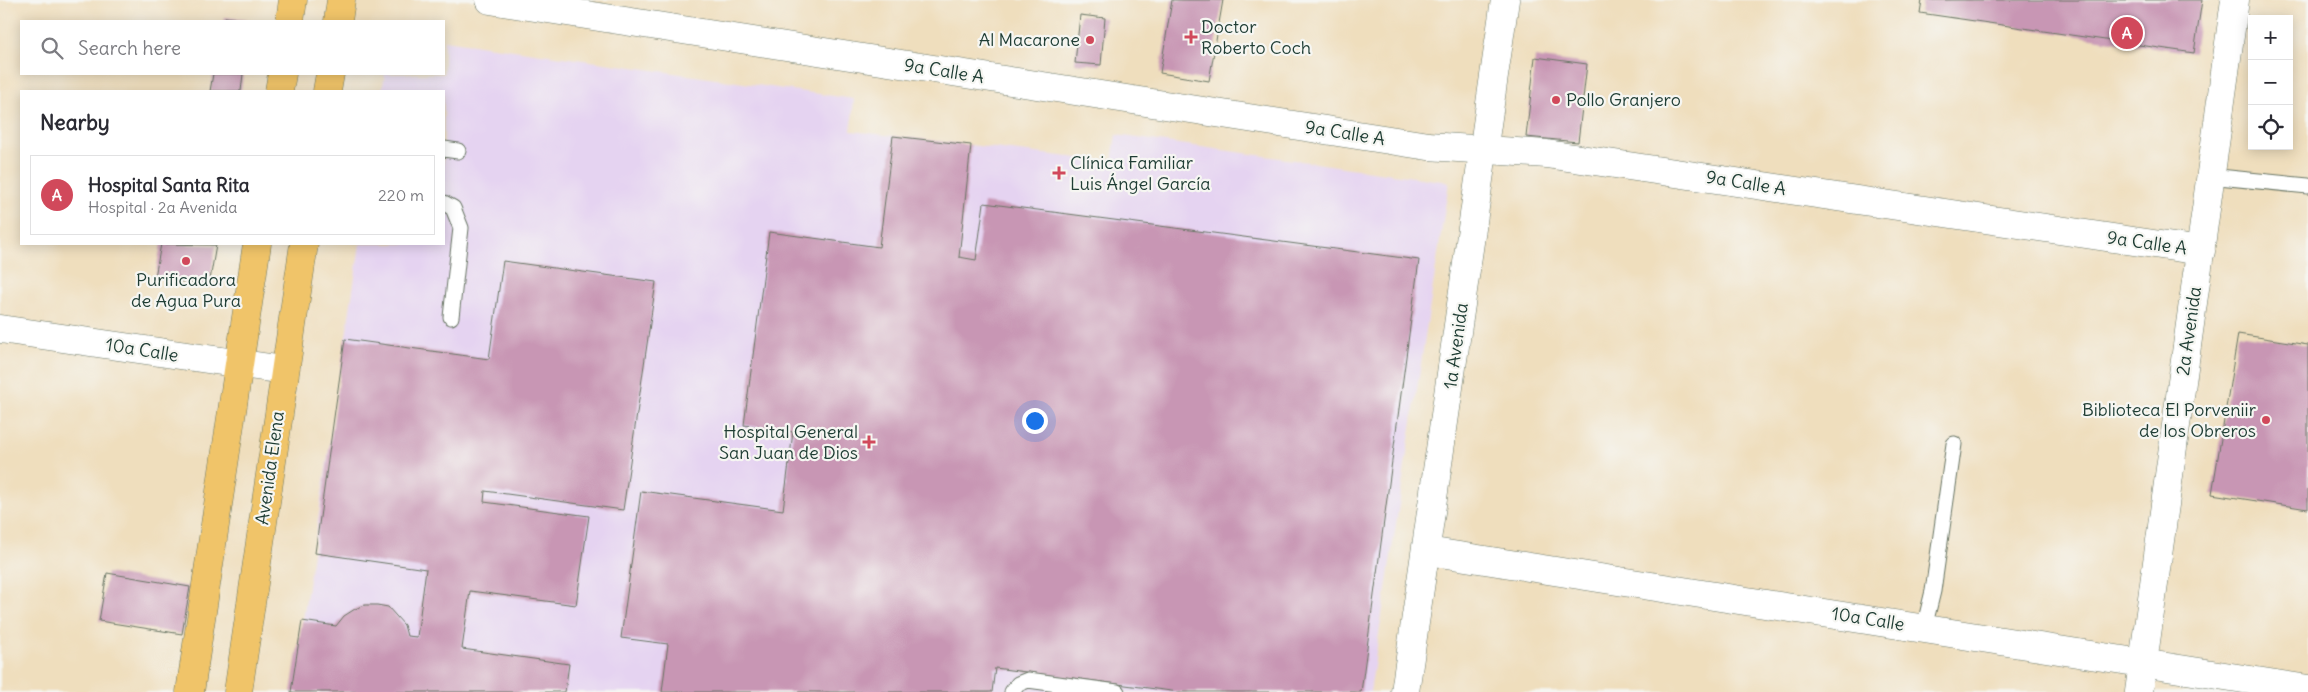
<!DOCTYPE html>
<html lang="en">
<head>
<meta charset="utf-8">
<style>
  :root { --surface:#fff; --page:#f7f7f7; --text:#2b2b33; --muted:#7c7c81; --line:#e1e1e2; --accent:#d1495b }
  body { margin:0; font-family:Delius,sans-serif; background:var(--page); color:var(--text) }
  .controls { position:absolute; right:15px; top:15px; display:grid; overflow:hidden; border-radius:0px; box-shadow:0 2px 12px #0003 }
  .controls button { width:45px; height:45px; display:grid; place-items:center; padding:0; border:0; border-bottom:1px solid var(--line); background:var(--surface); color:var(--text); font:25px sans-serif }
  .you { position:absolute; left:1034px; top:420px; width:18px; height:18px; margin:-12px; border:4px solid #fff; border-radius:50%; background:#1a73e8; box-shadow:0 0 0 8px #1a73e833 }
  .badge { display:grid; place-items:center; width:32px; height:32px; border-radius:50%; background:var(--accent); color:#fff; font-size:16px; font-weight:700 }
  .pin { position:absolute; translate:-50% -50%; border:2px solid #fff; box-shadow:0 1px 5px #0006 }
  .list { margin:0; padding:0; list-style:none }
  h2 { display:flex; justify-content:space-between; align-items:center; height:65px; margin:0; padding:0 20px; font-size:21px }
  h2 small { font-size:16px; font-weight:400; color:var(--muted) }
  .list li { display:grid; grid-template-columns:32px 1fr auto; gap:15px; align-items:center; box-sizing:border-box; height:80px; margin:0 10px 10px; padding:0 10px; border:1px solid var(--line); border-radius:0px }
  .list b { display:block; font-size:19px; white-space:nowrap }
  .list p { margin:0; font-size:16px; white-space:nowrap; color:var(--muted) }
  .list em { font-size:16px; font-style:normal; color:var(--muted) }
  .icon { flex:none; width:28px; height:28px; fill:none; stroke:currentColor; stroke-width:2; stroke-linecap:round; stroke-linejoin:round }
  .map { position:relative; flex:none; width:2308px; height:692px; overflow:hidden }
  .search { position:absolute; background:var(--surface); box-shadow:0 2px 12px #0003; left:20px; top:20px; width:425px; height:55px; display:flex; align-items:center; gap:12px; box-sizing:border-box; padding:0 18px; border-radius:0px; color:var(--muted); font-size:19px }
  .panel { position:absolute; background:var(--surface); box-shadow:0 2px 12px #0003; left:20px; top:90px; width:425px; height:155px; border-radius:0px }
  .map>svg:first-child { display:block }
</style>
</head>
<body>
<div class="map">
<svg width="2308" height="692" viewBox="0 0 2308 692">
  <rect width="100%" height="100%" fill="#f6f6f2"/>
  <filter id="ink" filterUnits="userSpaceOnUse"><feTurbulence type="fractalNoise" baseFrequency=".02" numOctaves="2"/><feDisplacementMap in="SourceGraphic" scale="10" xChannelSelector="R" yChannelSelector="G"/><feConvolveMatrix kernelMatrix="1 2 1 2 8 2 1 2 1" color-interpolation-filters="sRGB"/></filter>
  <filter id="wash" filterUnits="userSpaceOnUse"><feTurbulence type="fractalNoise" baseFrequency=".0096" numOctaves="4" result="noise"/><feDisplacementMap in="SourceGraphic" scale="20" xChannelSelector="R" yChannelSelector="G"/><feGaussianBlur stdDeviation="1.12" result="paint"/><feColorMatrix in="noise" values="0 0 0 0 0 0 0 0 0 0 0 0 0 0 0 0 0 1.4 0 .05"/><feComposite in="paint" operator="in"/></filter>
  <g filter="url(#wash)">
    <rect width="100%" height="100%" fill="#efdebd"/>
    <polygon fill="#e5d3f1" points="444,40 854,99 851,131 1112,162 1116,135 1449,182 1370,692 292,692 360,244 444,244 444,91 382,91 385,74 444,74"/>
    <g id="blocks">
      <g fill="#c896b4">
        <polygon points="1172,0 1223,0 1209,81 1160,73"/>
        <polygon points="1922,0 2202,0 2194,53 1920,13"/>
        <polygon points="1080,15 1105,18 1101,65 1075,63"/>
        <polygon points="225,17 248,20 248,21 224,21"/>
        <polygon points="1535,57 1587,64 1578,142 1526,137"/>
        <polygon points="213,74 243,74 241,91 210,91"/>
        <polygon points="893,136 971,145 959,257 976,260 984,203 1419,260 1361,692 1179,692 995,668 992,692 662,692 668,644 621,638 641,491 783,510 793,432 744,425 769,232 879,247"/>
        <polygon points="161,244 216,245 209,286 155,277"/>
        <polygon points="503,261 656,282 623,510 485,491 484,502 589,516 576,605 470,591 462,649 569,664 565,692 291,692 302,621 336,626 344,616 355,609 365,605 377,605 388,607 404,625 407,636 417,637 426,569 315,553 345,339 489,359"/>
        <polygon points="2238,334 2308,345 2308,509 2212,494"/>
        <polygon points="107,573 190,587 182,634 99,621"/>
      </g>
    </g>
  </g>
  <g filter="url(#ink)">
    <use href="#blocks" fill-opacity="0" stroke="#687564" stroke-width="1"/>
    <g fill="none" stroke-linecap="round" stroke-linejoin="round">
      <defs>
        <g id="service">
          <polyline points="444,149 458,151"/>
          <polyline points="2209,176 2308,186"/>
          <polyline points="444,203 453,208 461,228 451,317"/>
          <polyline points="1924,628 1933,591 1954,444"/>
          <polyline points="1012,692 1018,684 1028,680 1117,692"/>
        </g>
        <g id="minor">
          <polyline points="490,0 1428,146 1547,154 2201,251"/>
          <polyline points="0,329 284,370"/>
          <polyline points="1427,551 2308,689"/>
          <polyline points="1405,692 1505,0"/>
        </g>
        <polyline id="tertiary" points="2139,692 2235,0"/>
        <g id="primary">
          <polyline points="290,21 293,0"/>
          <polyline points="338,21 341,0"/>
          <polyline points="279,91 282,74"/>
          <polyline points="327,91 330,74"/>
          <polyline points="190,692 257,244"/>
          <polyline points="238,692 304,244"/>
        </g>
      </defs>
      <use href="#service" stroke="#687564" stroke-width="17"/>
      <use href="#minor" stroke="#687564" stroke-width="29"/>
      <use href="#tertiary" stroke="#687564" stroke-width="29"/>
      <use href="#primary" stroke="#687564" stroke-width="29"/>
      <use href="#service" stroke="#fff" stroke-width="15"/>
      <use href="#minor" stroke="#fff" stroke-width="28"/>
      <use href="#tertiary" stroke="#fff" stroke-width="28"/>
      <use href="#primary" stroke="#f0c469" stroke-width="28"/>
    </g>
  </g>
  <g fill="#d1495b" stroke="#f6f6f2" stroke-width="2">
    <path d="M1188.5 29.5h5v5h5v5h-5v5h-5v-5h-5v-5h5z"/>
    <circle cx="1090" cy="40" r="5"/>
    <circle cx="1556" cy="100" r="5"/>
    <path d="M1056.5 165.5h5v5h5v5h-5v5h-5v-5h-5v-5h5z"/>
    <circle cx="186" cy="261" r="5"/>
    <circle cx="2266" cy="420" r="5"/>
    <path d="M866.5 434.5h5v5h5v5h-5v5h-5v-5h-5v-5h5z"/>
  </g>
  <g text-anchor="middle" stroke-width="4.5" stroke-linejoin="round" paint-order="stroke">
    <g font-size="18" fill="#1f3d34" stroke="#f6f6f2" text-anchor="start">
      <text x="1201" y="33">Doctor<tspan x="1201" dy="21">Roberto Coch</tspan></text>
      <text x="1080" y="46" text-anchor="end">Al Macarone</text>
      <text x="1566" y="106">Pollo Granjero</text>
      <text x="1070" y="169">Clínica Familiar<tspan x="1070" dy="21">Luis Ángel García</tspan></text>
      <text x="186" y="286" text-anchor="middle">Purificadora<tspan x="186" dy="21">de Agua Pura</tspan></text>
      <text x="2256" y="416" text-anchor="end">Biblioteca El Porveniir<tspan x="2256" dy="21">de los Obreros</tspan></text>
      <text x="858" y="438" text-anchor="end">Hospital General<tspan x="858" dy="21">San Juan de Dios</tspan></text>
    </g>
    <g font-size="18" fill="#1f3d34" stroke="#f6f6f2">
      <text transform="translate(944 71) rotate(9)" y="6">9a Calle A</text>
      <text transform="translate(1345 133) rotate(9)" y="6">9a Calle A</text>
      <text transform="translate(1746 183) rotate(9)" y="6">9a Calle A</text>
      <text transform="translate(2147 243) rotate(8)" y="6">9a Calle A</text>
      <text transform="translate(2189 331) rotate(-82)" y="6">2a Avenida</text>
      <text transform="translate(1456 346) rotate(-82)" y="6">1a Avenida</text>
      <text transform="translate(142 350) rotate(9)" y="6">10a Calle</text>
      <text transform="translate(270 468) rotate(-82)" y="6">Avenida Elena</text>
      <text transform="translate(1868 619) rotate(9)" y="6">10a Calle</text>
    </g>
  </g>
</svg>
<div class="controls">
<button>+</button>
<button>−</button>
<button><svg class="icon" aria-label="locate" viewBox="0 0 24 24"><circle cx="12" cy="12" r="6"/><path d="M12 2v4M12 18v4M2 12h4M18 12h4"/></svg></button>
</div>
<div class="you"></div>
<div class="pin badge" style="left:2127px;top:33px">A</div>
<div class="search"><svg class="icon" aria-label="search" viewBox="0 0 24 24"><circle cx="10" cy="10" r="6"/><path d="M15 15l6 6"/></svg>Search here</div>
<section class="panel">
<h2>Nearby<small></small></h2>
<ul class="list">
<li><span class="badge">A</span><div><b>Hospital Santa Rita</b><p>Hospital · 2a Avenida</p></div><em>220 m</em></li>
</ul>
</section>
</div>
</body>
</html>
